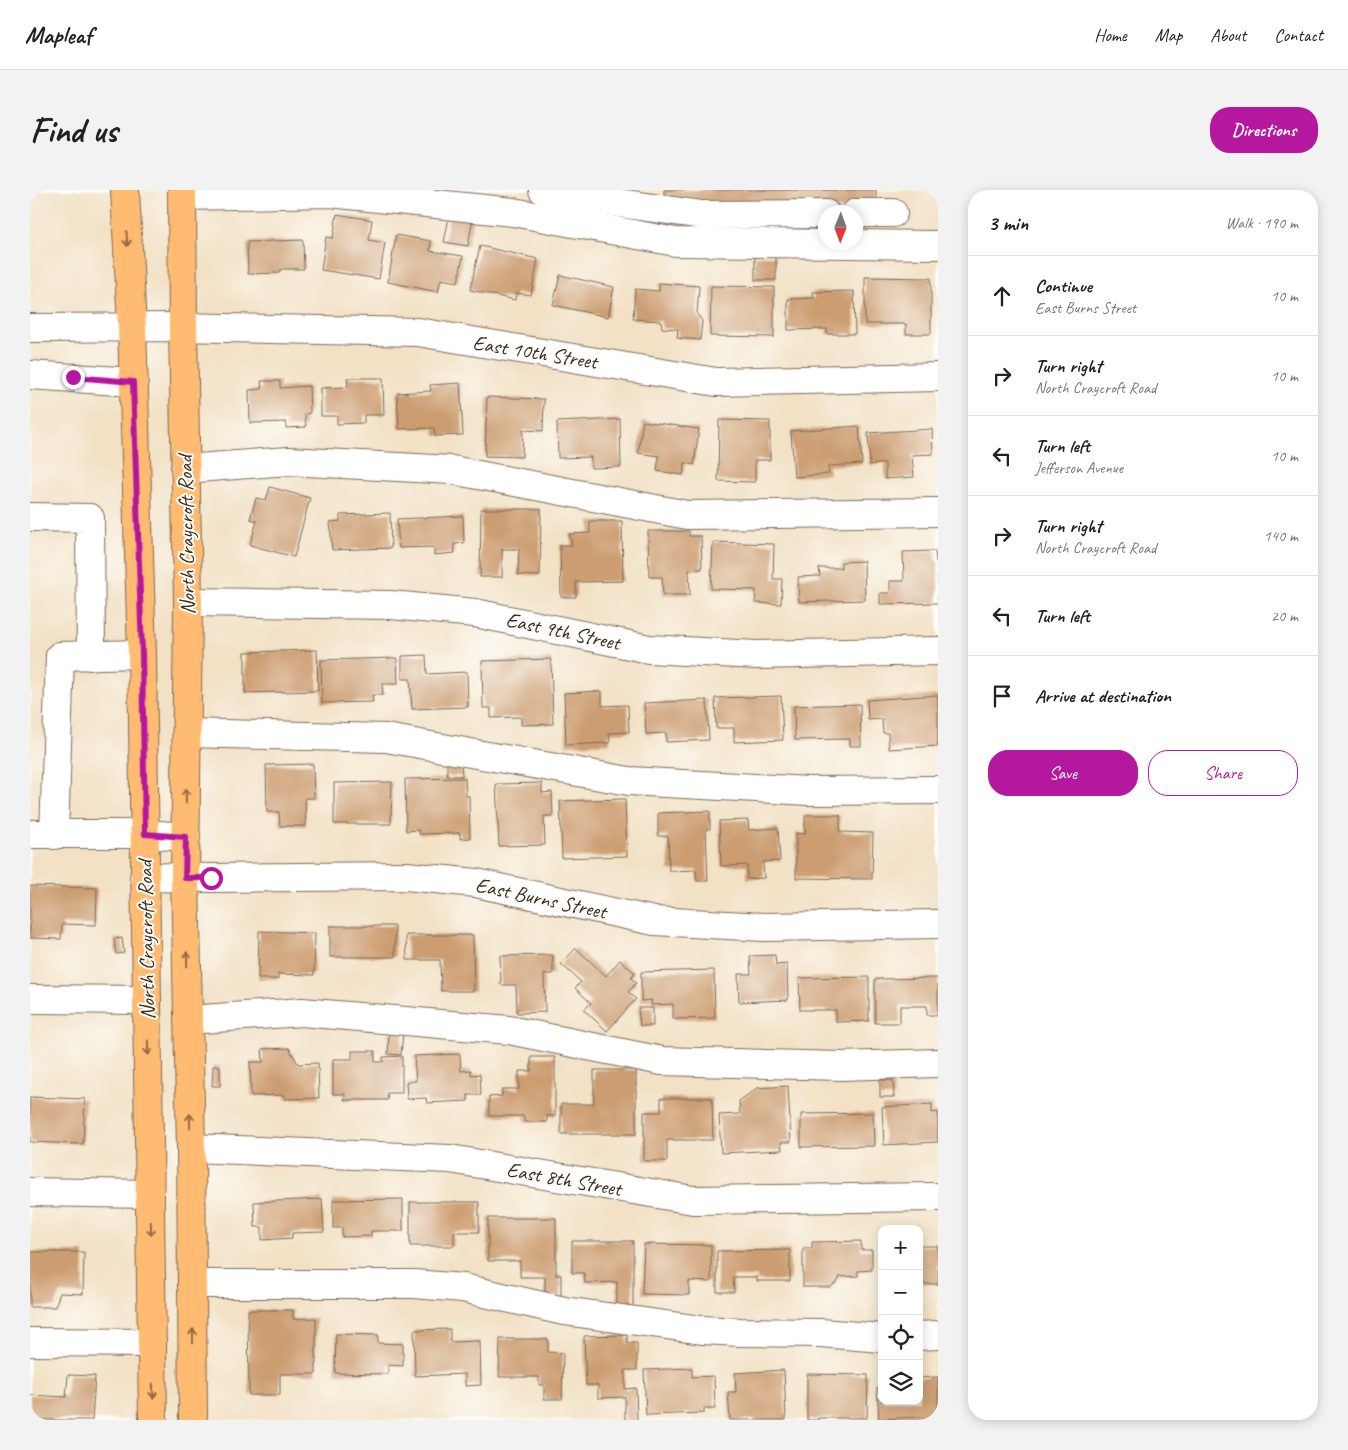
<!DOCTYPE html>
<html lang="en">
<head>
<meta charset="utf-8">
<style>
  :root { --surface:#fff; --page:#f2f2f2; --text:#222; --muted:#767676; --line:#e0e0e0; --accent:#b5179e }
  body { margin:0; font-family:Caveat,sans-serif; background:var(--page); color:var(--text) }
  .controls { position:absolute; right:15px; bottom:15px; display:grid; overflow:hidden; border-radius:10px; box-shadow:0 2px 12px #0003 }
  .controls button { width:45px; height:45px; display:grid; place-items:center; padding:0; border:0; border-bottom:1px solid var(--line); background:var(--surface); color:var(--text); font:25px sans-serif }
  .compass { position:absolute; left:788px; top:15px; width:45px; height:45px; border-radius:50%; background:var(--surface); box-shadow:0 2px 12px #0003; rotate:181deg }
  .stop { position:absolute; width:15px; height:15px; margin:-11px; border:4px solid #b5179e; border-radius:50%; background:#fff }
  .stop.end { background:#b5179e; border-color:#fff; box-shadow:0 1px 5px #0008 }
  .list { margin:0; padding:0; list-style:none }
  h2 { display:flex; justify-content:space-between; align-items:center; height:65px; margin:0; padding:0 20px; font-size:21px }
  h2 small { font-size:16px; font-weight:400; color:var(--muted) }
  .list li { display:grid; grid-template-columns:32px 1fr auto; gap:15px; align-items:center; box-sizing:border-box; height:80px; padding:0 20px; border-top:1px solid var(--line) }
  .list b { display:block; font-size:19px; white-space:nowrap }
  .list p { margin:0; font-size:16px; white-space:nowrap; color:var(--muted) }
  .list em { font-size:16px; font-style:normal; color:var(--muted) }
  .actions { display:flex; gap:10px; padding:15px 20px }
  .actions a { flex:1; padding:11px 0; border:1px solid var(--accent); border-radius:20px; text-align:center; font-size:18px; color:var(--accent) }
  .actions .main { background:var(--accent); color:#fff }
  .icon { flex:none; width:28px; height:28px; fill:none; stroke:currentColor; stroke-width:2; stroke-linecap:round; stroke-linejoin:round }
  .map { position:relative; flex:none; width:908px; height:1230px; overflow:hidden; border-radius:20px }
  header { display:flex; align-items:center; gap:30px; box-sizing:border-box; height:70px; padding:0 25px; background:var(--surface); border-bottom:1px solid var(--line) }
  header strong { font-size:24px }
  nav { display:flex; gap:28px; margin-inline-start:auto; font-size:18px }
  .intro { display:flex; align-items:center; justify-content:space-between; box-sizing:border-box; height:120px; padding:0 30px }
  h1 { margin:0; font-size:35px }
  .button { padding:12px 22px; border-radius:20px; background:var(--accent); color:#fff; font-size:18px; font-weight:700 }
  main { display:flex; gap:30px; padding:0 30px }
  aside { flex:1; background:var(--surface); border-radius:20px; box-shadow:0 2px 12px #0003 }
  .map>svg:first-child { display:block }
</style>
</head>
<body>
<header>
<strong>Mapleaf</strong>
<nav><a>Home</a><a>Map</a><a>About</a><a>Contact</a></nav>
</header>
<div class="intro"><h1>Find us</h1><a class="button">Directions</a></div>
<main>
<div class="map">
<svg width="908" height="1230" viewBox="0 0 908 1230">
  <rect width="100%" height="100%" fill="#fdfcf7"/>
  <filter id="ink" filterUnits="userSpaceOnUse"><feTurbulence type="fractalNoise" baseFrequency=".02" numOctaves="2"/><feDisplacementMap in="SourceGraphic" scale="10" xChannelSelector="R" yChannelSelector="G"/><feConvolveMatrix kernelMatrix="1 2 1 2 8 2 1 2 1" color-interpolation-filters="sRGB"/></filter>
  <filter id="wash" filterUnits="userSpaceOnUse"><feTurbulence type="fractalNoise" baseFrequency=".0096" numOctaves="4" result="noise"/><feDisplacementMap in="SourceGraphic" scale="20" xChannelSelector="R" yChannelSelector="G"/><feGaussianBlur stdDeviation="1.12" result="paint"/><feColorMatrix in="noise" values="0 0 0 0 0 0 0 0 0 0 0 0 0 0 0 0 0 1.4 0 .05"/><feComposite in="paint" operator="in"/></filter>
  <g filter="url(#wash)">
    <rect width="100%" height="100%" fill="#f2e1c5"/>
    <g id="blocks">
      <g fill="#cc9d71">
        <polygon points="634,0 846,0 846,19 634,15"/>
        <polygon points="420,23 443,27 438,56 414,52"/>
        <polygon points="307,24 342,30 339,50 355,53 349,89 291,80 296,47 303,48"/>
        <polygon points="366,45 401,51 400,61 433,66 428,92 411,89 408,102 358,92"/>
        <polygon points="273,50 274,79 251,79 249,83 218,84 217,52"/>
        <polygon points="450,56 508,69 501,105 486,103 485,110 440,100"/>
        <rect x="725" y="66" width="21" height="24"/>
        <polygon points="530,85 584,97 578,127 523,115"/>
        <polygon points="835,87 901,88 901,144 876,144 876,134 835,134"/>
        <polygon points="629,93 669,96 667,124 672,131 670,150 647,148 648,139 632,138 631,131 603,129 605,99 629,101"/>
        <polygon points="681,96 744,97 744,147 680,146"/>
        <polygon points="824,101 825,144 797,144 797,139 758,140 758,109 784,108 783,102"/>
        <polygon points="317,188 353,188 354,225 334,225 334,233 307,234 307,226 291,226 291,198 318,197"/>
        <polygon points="231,191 250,191 250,198 279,196 280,223 275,224 276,237 256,238 256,232 220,233 219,200 232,199"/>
        <polygon points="430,193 433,245 405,246 404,238 369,239 367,203 401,201 400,195"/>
        <polygon points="457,207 514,209 513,241 493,240 492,267 455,266"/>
        <polygon points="590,229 591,277 561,278 561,267 528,268 527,232"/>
        <polygon points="689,230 740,231 740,270 725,270 725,292 688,291"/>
        <polygon points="613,231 669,239 664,275 655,273 653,285 627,281 629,266 608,263"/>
        <polygon points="829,236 832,274 798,276 799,284 764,287 761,241"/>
        <polygon points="902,239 903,264 882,265 884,287 855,289 855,273 840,275 838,243"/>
        <polygon points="240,297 280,308 264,367 220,355 227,331 220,329 226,308 236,310"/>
        <polygon points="451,319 511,319 510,386 488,385 489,359 472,359 472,387 450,387"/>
        <polygon points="360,323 361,358 302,360 300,332 310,331 310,325"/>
        <polygon points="433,326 434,353 424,354 425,363 404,365 404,357 369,358 367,329"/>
        <polygon points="560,331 592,331 593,391 546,392 546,407 531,407 530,355 542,355 539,344 560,343"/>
        <polygon points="618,341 659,341 659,346 671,346 672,379 659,380 660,405 633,405 632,387 619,387"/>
        <polygon points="683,352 744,354 743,389 752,389 751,414 725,413 726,400 681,399"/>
        <polygon points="905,361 906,372 908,372 908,413 850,414 850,403 860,403 860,391 874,391 873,362"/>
        <polygon points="834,371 835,410 769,412 768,387 790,386 789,378 811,378 811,372"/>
        <polygon points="287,460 288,501 215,503 215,462"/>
        <polygon points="396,465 397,484 437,482 438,517 382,519 380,489 372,489 372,466"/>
        <polygon points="367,468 368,494 352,494 353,505 342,505 343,512 292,513 291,470"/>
        <polygon points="521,469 523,534 491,535 491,527 461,528 461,518 453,518 452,471"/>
        <polygon points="572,501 572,516 598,515 599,542 579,543 580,553 536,555 534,503"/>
        <polygon points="908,505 908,556 859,559 858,543 853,543 852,529 838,530 837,510"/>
        <polygon points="751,506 753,550 704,552 704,538 686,538 685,508"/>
        <polygon points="677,510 679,550 636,552 636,543 616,544 614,513"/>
        <polygon points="830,514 831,556 820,556 820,549 765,550 764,516"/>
        <polygon points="417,570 431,570 432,586 417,586"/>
        <polygon points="283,574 284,608 275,608 276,636 250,636 249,622 237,622 236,575"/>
        <polygon points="435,588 436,606 439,606 440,648 430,649 430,643 389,644 389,640 376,641 375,589"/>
        <polygon points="362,592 361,634 304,634 304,593"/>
        <polygon points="512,593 512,603 522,602 523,626 514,626 515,655 469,656 466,594"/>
        <polygon points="595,609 597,666 532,668 530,611"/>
        <polygon points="680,621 680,639 676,639 678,691 667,691 666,680 639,681 638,646 628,646 628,623"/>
        <polygon points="775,625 810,625 810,642 843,643 842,689 766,688 766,643 775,644"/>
        <polygon points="718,630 719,640 748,638 750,671 733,672 734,688 717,689 717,675 691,676 689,631"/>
        <polygon points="0,696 67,698 66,735 32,734 31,749 0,748"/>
        <rect x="300" y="736" width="65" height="31"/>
        <polygon points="229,741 285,743 284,785 248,784 248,789 228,789"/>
        <polygon points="376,745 443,745 444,801 411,801 410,770 377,770"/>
        <polygon points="92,748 94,763 86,764 84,749"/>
        <polygon points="546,758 576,786 590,770 605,783 601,788 606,793 598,802 606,809 577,841 554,820 561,813 545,798 551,792 531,774"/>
        <polygon points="523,765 523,784 514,784 515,822 487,823 486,795 471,795 470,766"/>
        <polygon points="745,765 746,775 757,774 758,810 709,812 708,784 721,784 720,766"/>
        <polygon points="684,780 685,828 643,829 643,814 621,815 622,810 611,811 611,782"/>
        <polygon points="839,787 839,831 806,832 806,820 770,820 769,788"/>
        <polygon points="908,788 908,825 897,825 897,816 870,816 870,833 845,833 845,789"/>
        <polygon points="608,818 623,818 623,836 610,836"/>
        <polygon points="359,842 373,842 371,865 358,864"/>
        <polygon points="259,858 268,874 288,873 289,908 255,909 255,905 221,906 220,872 233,872 232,859"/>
        <polygon points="322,861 345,861 345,872 353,872 353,867 372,866 372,903 357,903 358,910 314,910 315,904 303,904 303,869 322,869"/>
        <polygon points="430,864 431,881 441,880 441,885 450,884 451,905 438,905 438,911 397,913 396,908 377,909 376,892 386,891 384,866"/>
        <polygon points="501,867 525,867 525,926 517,926 517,932 494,932 494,926 459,926 459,907 472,906 472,899 489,899 489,881 501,881"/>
        <polygon points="183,876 190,876 190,896 182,896"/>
        <polygon points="564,880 606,880 606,944 531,944 531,914 564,914"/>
        <polygon points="850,890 863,890 864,907 850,907"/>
        <polygon points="758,896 761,952 751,952 752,960 691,963 689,925 710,924 709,911 727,898"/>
        <polygon points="0,907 55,909 53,954 0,952"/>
        <polygon points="631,908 682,908 683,950 637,950 637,971 614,971 614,922 631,922"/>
        <polygon points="902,914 902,923 908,922 908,952 854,955 852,917"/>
        <polygon points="843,923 844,956 771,957 771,924"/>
        <polygon points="292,1009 294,1042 262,1043 262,1048 232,1050 232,1037 225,1037 224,1012"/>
        <polygon points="373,1009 373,1041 341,1041 341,1046 312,1047 312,1038 303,1038 303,1010"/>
        <polygon points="380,1012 449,1012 449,1042 424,1042 424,1056 380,1056"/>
        <polygon points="458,1028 526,1028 526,1085 531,1085 531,1106 515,1106 515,1087 490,1087 490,1071 458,1071"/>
        <polygon points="542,1051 603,1051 603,1120 587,1120 587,1092 555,1093 554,1083 542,1083"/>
        <polygon points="831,1051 831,1060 842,1060 842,1080 828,1081 828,1086 809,1087 809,1090 801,1097 773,1097 773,1058 782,1058 782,1052"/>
        <polygon points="614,1054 681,1055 681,1092 659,1091 659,1105 612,1104"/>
        <rect x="889" y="1056" width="19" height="38"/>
        <polygon points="760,1060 760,1091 727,1091 727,1087 703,1087 704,1102 687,1102 687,1061"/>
        <polygon points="0,1062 54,1062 53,1104 30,1103 25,1117 0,1117"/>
        <polygon points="218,1120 263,1120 263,1129 286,1128 286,1184 250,1184 250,1205 219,1205"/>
        <polygon points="420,1139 420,1152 450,1151 451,1195 435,1196 435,1184 385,1186 384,1140"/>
        <polygon points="306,1144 348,1145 348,1153 373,1154 373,1176 358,1175 358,1184 305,1183"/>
        <polygon points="597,1145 597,1153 607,1153 607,1180 595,1180 595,1199 606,1198 607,1230 595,1230 595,1207 568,1208 568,1195 556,1195 554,1146"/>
        <polygon points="470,1149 518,1149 518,1162 533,1163 532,1209 514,1209 514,1195 509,1195 509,1187 469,1187"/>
        <polygon points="662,1178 662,1187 684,1186 685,1219 674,1219 674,1223 616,1225 614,1180"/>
        <polygon points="754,1180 756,1230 700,1230 698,1202 706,1202 705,1183"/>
        <polygon points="777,1184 838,1185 837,1228 788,1228 788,1230 777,1230"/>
        <polygon points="38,1185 65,1186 62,1230 0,1230 0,1205 36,1207"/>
        <polygon points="908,1187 908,1226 849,1229 847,1198 852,1198 852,1211 889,1211 889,1188"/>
      </g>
    </g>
  </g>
  <g filter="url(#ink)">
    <use href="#blocks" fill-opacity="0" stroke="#7b6a58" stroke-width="1"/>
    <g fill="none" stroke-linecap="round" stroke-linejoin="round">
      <defs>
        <g id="minor">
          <polyline points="513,0 540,6 672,25 796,24"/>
          <polyline points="152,6 300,3 483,22 646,52 908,55"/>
          <polyline points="826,23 863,23"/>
          <polyline points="0,138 149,137 388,142 686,192 908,187"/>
          <polyline points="0,185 103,192"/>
          <polyline points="155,279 259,271 422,280 657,325 908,322"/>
          <polyline points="0,327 60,328 61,466"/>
          <polyline points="158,412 361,415 445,423 619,459 726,465 908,461"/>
          <polyline points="157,543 356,548 599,591 779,601 908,600"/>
          <polyline points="0,644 115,644 156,647"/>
          <polyline points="24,645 30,466 112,464"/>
          <polyline points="114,687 181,688 376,686 446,693 624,731 734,737 908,734"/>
          <polyline points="0,809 117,810"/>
          <polyline points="158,830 272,822 479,840 632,871 810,876 908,873"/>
          <polyline points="161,958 420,969 663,1010 908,1007"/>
          <polyline points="0,1002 120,1004"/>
          <polyline points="162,1094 384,1094 433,1098 534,1121 672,1140 710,1142 791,1143 852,1148"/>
          <polyline points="889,1146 908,1145"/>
          <polyline points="0,1152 122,1153"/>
        </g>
        <g id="major">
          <polyline points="95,0 102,137 112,464 123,1230"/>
          <polyline points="152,0 153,137 158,412 155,688 161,958 163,1230"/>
        </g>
      </defs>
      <use href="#minor" stroke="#7b6a58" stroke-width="30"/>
      <use href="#major" stroke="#7b6a58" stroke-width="30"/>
      <use href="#minor" stroke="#fff" stroke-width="28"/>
      <use href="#major" stroke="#ffbb71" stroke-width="28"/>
    </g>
    <defs><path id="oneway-shaft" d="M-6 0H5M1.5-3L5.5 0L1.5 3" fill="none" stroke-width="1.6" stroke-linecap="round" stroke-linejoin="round" transform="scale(1.25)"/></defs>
    <g stroke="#936b43">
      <use href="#oneway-shaft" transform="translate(97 49) rotate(87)"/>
      <use href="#oneway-shaft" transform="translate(156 606) rotate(-89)"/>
      <use href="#oneway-shaft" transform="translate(157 769) rotate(-91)"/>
      <use href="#oneway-shaft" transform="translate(118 858) rotate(89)"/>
      <use href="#oneway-shaft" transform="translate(160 931) rotate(-91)"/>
      <use href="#oneway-shaft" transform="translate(121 1038) rotate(89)"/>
      <use href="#oneway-shaft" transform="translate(163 1146) rotate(-90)"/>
      <use href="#oneway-shaft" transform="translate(123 1201) rotate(89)"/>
    </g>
  </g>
  <g fill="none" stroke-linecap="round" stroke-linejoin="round" filter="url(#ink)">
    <polyline stroke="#b5179e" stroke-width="6" points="43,187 103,192 112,464 115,644 156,647 155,688 181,688"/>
  </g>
  <g text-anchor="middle" stroke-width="4" stroke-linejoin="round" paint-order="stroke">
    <g font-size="21" fill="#3b2a1e" stroke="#fdfcf7">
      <text transform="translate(505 162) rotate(9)" y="7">East 10th Street</text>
      <text transform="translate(156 345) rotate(-91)" y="7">North Craycroft Road</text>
      <text transform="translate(533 441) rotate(12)" y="7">East 9th Street</text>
      <text transform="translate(511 708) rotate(12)" y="7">East Burns Street</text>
      <text transform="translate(116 750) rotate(-91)" y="7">North Craycroft Road</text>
      <text transform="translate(534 989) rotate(10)" y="7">East 8th Street</text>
    </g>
  </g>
</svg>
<div class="controls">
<button>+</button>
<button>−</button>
<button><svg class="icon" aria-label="locate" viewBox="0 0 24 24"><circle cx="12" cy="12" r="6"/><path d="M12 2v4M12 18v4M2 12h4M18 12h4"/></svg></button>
<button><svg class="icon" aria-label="layers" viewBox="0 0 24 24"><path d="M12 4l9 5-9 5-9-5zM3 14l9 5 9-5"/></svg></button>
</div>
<svg class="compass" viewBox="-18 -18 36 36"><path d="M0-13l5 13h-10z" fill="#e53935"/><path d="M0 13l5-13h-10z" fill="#767676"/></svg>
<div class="stop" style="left:181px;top:688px"></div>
<div class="stop end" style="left:43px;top:187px"></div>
</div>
<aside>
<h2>3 min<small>Walk · 190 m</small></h2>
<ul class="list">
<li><svg class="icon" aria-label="ahead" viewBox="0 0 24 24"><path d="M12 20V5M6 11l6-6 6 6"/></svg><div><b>Continue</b><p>East Burns Street</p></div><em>10 m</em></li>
<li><svg class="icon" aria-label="right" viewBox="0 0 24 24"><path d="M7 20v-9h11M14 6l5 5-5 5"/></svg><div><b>Turn right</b><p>North Craycroft Road</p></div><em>10 m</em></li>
<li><svg class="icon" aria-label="left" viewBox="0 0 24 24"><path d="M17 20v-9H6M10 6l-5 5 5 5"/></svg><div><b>Turn left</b><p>Jefferson Avenue</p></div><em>10 m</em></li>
<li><svg class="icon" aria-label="right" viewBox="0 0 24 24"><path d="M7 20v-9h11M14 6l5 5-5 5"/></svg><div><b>Turn right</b><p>North Craycroft Road</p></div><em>140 m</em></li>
<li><svg class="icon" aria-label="left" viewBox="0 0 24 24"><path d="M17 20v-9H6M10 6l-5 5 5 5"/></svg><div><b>Turn left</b></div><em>20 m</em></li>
<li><svg class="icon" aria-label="arrive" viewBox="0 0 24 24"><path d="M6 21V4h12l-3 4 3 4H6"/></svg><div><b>Arrive at destination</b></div></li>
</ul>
<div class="actions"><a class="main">Save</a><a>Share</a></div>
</aside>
</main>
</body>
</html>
